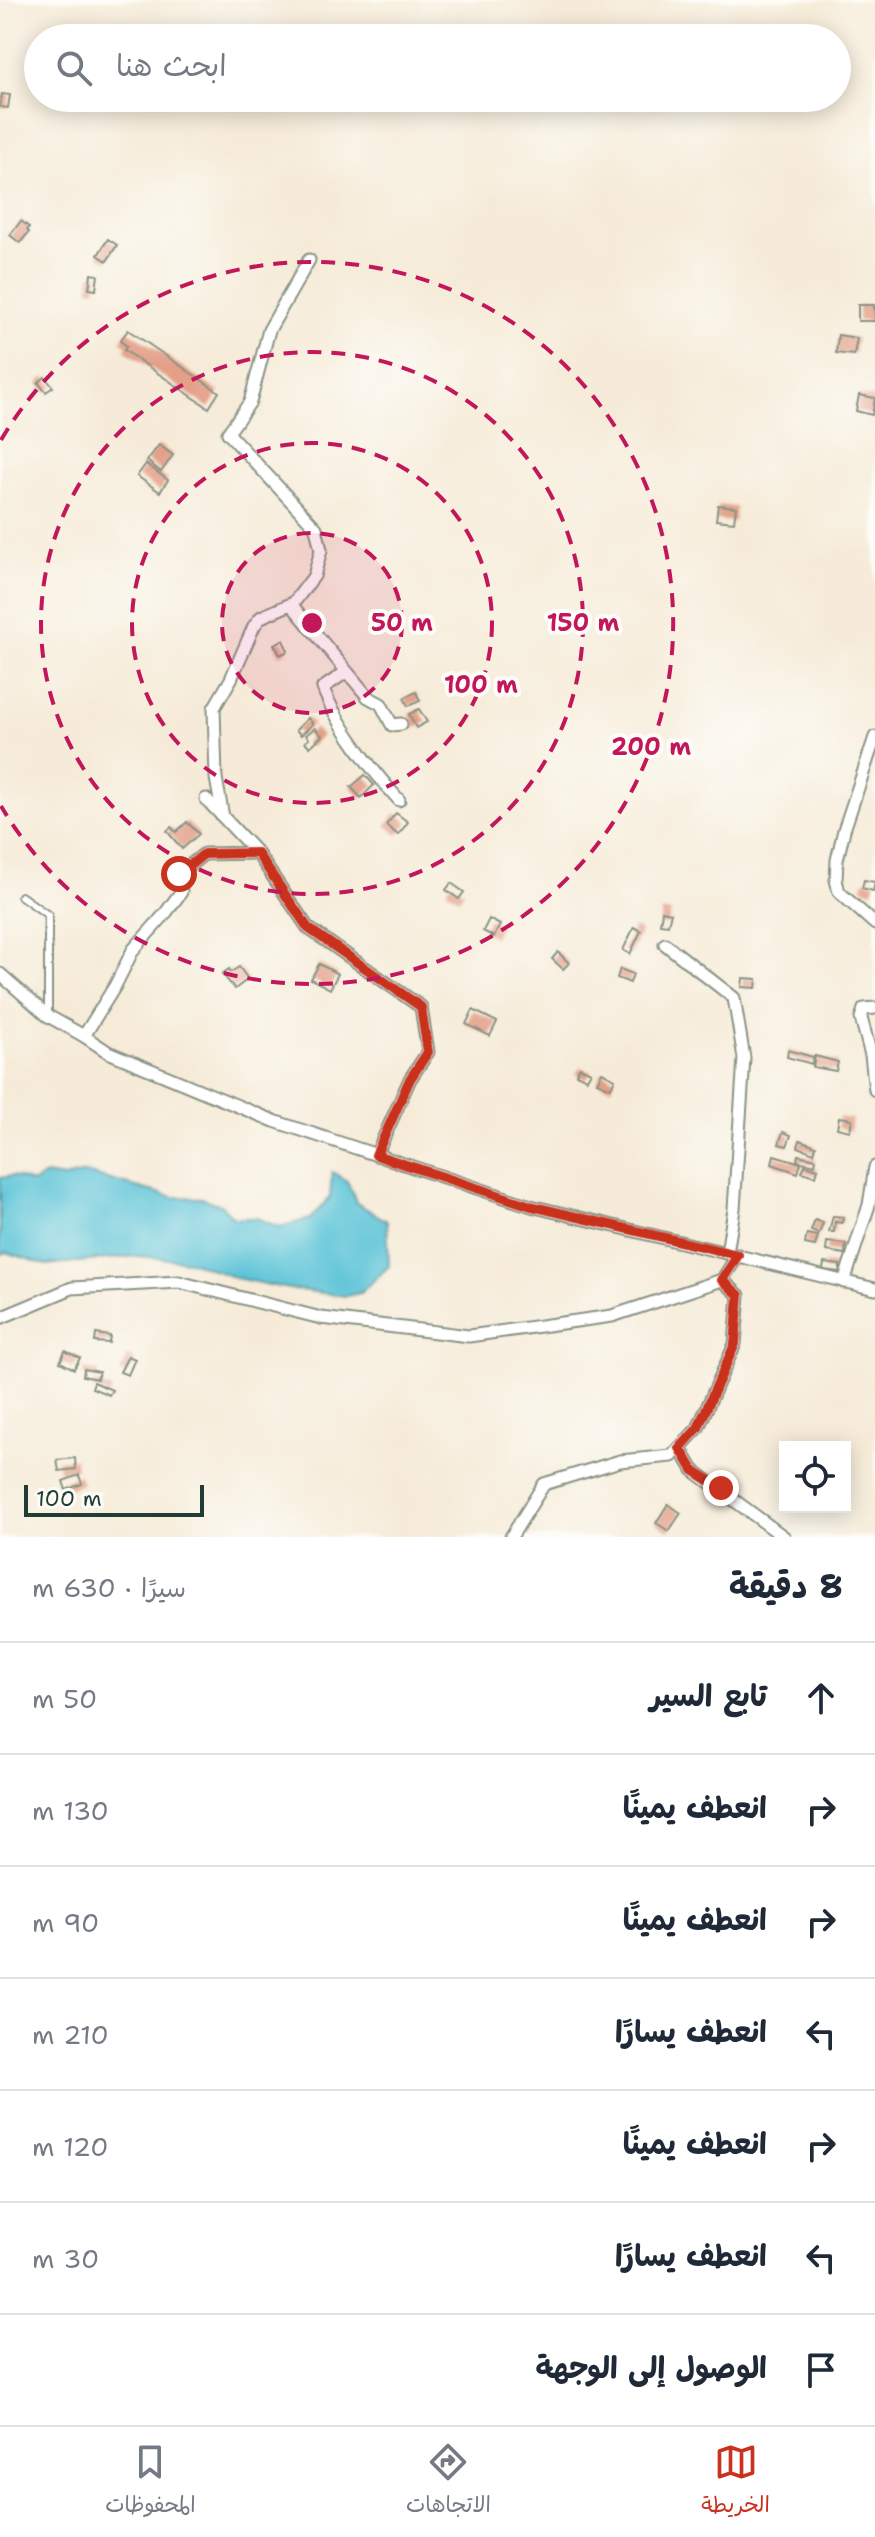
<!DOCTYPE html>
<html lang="ar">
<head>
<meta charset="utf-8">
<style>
  :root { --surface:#fff; --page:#f6f6f7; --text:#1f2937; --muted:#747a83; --line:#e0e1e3; --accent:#c8321e }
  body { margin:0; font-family:"Shantell Sans","Playpen Sans Arabic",sans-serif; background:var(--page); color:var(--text); direction:rtl }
  .controls { position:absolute; right:24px; bottom:24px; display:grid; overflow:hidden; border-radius:0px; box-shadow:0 4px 20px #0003 }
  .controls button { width:72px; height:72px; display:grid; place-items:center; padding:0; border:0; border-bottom:2px solid var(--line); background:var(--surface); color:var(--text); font:40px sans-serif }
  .scale { position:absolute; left:24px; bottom:20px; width:180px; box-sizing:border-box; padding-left:8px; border:4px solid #1f3d34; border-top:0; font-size:22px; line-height:28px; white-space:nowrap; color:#1f3d34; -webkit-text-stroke:6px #fdfcf7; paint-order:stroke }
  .stop { position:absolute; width:24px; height:24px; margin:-18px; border:6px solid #c8321e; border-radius:50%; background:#fff }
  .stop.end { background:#c8321e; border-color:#fff; box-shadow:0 2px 8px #0008 }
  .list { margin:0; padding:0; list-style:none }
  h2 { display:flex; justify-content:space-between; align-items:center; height:104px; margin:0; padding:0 32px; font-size:34px }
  h2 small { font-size:26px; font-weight:400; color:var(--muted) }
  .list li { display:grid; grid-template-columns:52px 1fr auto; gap:24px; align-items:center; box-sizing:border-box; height:112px; padding:0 32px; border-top:2px solid var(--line) }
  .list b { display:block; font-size:30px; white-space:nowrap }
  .list em { font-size:26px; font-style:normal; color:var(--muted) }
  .icon { flex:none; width:44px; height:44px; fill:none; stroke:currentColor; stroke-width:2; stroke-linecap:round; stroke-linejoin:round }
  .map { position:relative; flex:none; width:875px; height:1537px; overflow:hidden; direction:ltr }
  .search { position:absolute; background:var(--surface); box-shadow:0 4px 20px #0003; left:24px; right:24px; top:24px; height:88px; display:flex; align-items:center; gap:20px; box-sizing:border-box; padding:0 28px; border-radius:44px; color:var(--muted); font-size:30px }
  .sheet { height:888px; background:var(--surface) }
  nav { display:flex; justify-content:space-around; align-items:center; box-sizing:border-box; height:112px; border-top:2px solid var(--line); background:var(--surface); font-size:22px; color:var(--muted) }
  nav a { display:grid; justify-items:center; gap:4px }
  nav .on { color:var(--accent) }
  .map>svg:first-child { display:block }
</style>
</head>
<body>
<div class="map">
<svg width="875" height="1537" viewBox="0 0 875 1537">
  <rect width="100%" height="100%" fill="#fdfcf7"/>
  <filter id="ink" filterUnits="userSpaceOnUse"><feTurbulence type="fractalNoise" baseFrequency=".0125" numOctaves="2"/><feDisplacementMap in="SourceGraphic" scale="16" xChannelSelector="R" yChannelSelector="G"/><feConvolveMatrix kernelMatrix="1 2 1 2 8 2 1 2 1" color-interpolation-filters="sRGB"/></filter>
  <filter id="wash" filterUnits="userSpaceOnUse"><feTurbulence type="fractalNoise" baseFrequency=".006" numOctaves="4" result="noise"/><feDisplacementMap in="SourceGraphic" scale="32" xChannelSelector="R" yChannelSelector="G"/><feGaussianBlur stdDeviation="1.8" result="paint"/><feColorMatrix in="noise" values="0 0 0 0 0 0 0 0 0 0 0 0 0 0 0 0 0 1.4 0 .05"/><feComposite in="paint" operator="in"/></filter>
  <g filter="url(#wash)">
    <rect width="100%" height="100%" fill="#f6ebd8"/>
    <polygon fill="#5ac3d7" stroke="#3c8086" stroke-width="2" points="332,1172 347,1181 357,1203 387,1221 389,1266 360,1293 346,1296 284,1288 236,1278 190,1261 138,1256 46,1265 6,1252 0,1255 0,1178 12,1176 32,1183 45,1175 64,1178 85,1173 173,1197 203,1198 221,1205 234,1218 256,1218 279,1227 310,1219 330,1197"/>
    <g id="blocks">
      <g fill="#e39f87">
        <polygon points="2,94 10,95 8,108 0,107"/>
        <polygon points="21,221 29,227 27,230 29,232 20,243 10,235"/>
        <polygon points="108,239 117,245 107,261 98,255"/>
        <polygon points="91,274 98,275 96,290 89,289"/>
        <polygon points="858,305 874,305 875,321 858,321"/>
        <polygon points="128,330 219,392 209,408 124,350 127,346 120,341"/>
        <polygon points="838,335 857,338 854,355 836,353"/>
        <polygon points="45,377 53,387 46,392 38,383"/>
        <polygon points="859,395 875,398 872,415 856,411"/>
        <polygon points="159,445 173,455 161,472 147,461"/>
        <polygon points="146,464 168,480 160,492 137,476"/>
        <polygon points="718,505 736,507 734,522 716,520"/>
        <polygon points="283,640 288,651 280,655 274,644"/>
        <polygon points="416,692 420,701 408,706 404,698"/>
        <polygon points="419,709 427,722 416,728 409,714"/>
        <polygon points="308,718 313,724 301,735 296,730"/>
        <polygon points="315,728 322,736 310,747 305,742 309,739 306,735"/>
        <polygon points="365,775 374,785 361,798 351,787"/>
        <polygon points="396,813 408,822 398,835 386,825"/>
        <polygon points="187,822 199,834 182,849 167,831 171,827 176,832"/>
        <polygon points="864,880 875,882 873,891 862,888"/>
        <polygon points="451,883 464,892 459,899 446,890"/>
        <polygon points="662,911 671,913 668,925 660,924"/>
        <polygon points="489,919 500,925 494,937 483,931"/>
        <polygon points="634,927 641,931 630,954 623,950"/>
        <polygon points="558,952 569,963 563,969 552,959"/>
        <polygon points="319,964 338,974 330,989 311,979"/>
        <polygon points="239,967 248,979 235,989 222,974 229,969 231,972"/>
        <polygon points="620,969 633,974 630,983 617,978"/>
        <polygon points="743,978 757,979 756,988 742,987"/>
        <polygon points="473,1010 497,1022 490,1036 466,1024"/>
        <polygon points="788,1050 813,1057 812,1064 787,1057"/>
        <polygon points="815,1056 838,1062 836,1071 813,1067"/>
        <polygon points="580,1067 591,1072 587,1079 576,1074"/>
        <polygon points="602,1072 615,1079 611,1088 597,1082"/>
        <polygon points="839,1117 852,1119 850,1131 837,1128"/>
        <polygon points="783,1132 791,1135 787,1146 779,1144"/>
        <polygon points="800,1140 816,1146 814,1153 798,1147"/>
        <polygon points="774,1155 801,1163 798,1173 772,1164"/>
        <polygon points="798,1155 816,1159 815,1165 797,1161"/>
        <polygon points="805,1165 818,1169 816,1176 802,1172"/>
        <polygon points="833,1216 843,1217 842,1223 835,1222 834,1232 829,1232"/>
        <polygon points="815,1220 823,1223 819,1234 811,1231"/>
        <polygon points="807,1234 818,1236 815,1246 805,1244"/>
        <polygon points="827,1242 846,1244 845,1254 826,1251"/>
        <polygon points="824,1263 840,1265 840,1272 823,1270"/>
        <polygon points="96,1334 110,1336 109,1343 95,1342"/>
        <polygon points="65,1351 80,1358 74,1369 60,1362"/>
        <polygon points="128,1356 135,1359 128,1375 120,1372"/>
        <polygon points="84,1369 99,1372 97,1379 83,1376"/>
        <polygon points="94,1382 112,1390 109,1395 92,1388"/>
        <polygon points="75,1458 76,1469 59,1471 57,1460"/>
        <polygon points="79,1475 82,1484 66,1490 63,1481"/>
        <polygon points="668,1504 681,1513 669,1531 656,1523"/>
      </g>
    </g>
  </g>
  <g filter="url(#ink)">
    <use href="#blocks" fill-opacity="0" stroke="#8a9486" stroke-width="2"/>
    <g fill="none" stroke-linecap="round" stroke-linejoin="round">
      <defs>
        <polyline id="lane" points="21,896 48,915 48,1016"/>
        <g id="street">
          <polyline points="292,605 314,576 321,550 316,528 228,433 250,402 269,330 309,260"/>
          <path d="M346,672L323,688C336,723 373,772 399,800"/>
          <polyline points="875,737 844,830 837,860 836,880 839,892 875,924"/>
          <polyline points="223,817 216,778 214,708 231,679 254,626 261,617 291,604 368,697 381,704 392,725 401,724"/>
          <polyline points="257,853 308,928 421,1007 428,1052 410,1079 376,1155"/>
          <polyline points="665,944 734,998 744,1058 734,1209 727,1253"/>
          <polyline points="0,974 48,1016 84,1036 108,1052 274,1121 531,1206 875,1289"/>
          <polyline points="875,1008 864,1009 861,1018 871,1055 875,1090"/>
          <polyline points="84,1036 115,986 133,950 165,914 181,892 179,874 204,854 257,853 206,799"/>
          <polyline points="844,1282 869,1205 875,1167"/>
          <polyline points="0,1318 72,1288 179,1282 321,1318 469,1336 612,1316 722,1280 738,1255"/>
          <polyline points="680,1448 693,1470 784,1537"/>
          <polyline points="511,1537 544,1484 620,1461 672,1456 698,1428 735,1344 739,1295 722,1280"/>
        </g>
      </defs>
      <use href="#lane" stroke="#8a9486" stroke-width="10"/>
      <use href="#street" stroke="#8a9486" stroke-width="15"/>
      <use href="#lane" stroke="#fff" stroke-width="6"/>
      <use href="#street" stroke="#fff" stroke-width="11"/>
    </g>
  </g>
  <g fill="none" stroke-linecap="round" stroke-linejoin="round" filter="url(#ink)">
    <polyline stroke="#c8321e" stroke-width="10" points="179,874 204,854 257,853 308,928 421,1007 428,1052 410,1079 376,1155 531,1206 738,1255 722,1280 739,1295 735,1344 698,1428 680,1448 693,1470 721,1488"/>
  </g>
  <circle cx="312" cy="623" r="90" fill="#c2185b" fill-opacity=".12"/>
  <g fill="none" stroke="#c2185b" stroke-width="4" stroke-dasharray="14 10">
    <circle cx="312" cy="623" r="90"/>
    <circle cx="312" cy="623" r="180"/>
    <circle cx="312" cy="623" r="271"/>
    <path d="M1 440A361 361 0 1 1 1 806"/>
  </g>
  <circle cx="312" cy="623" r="12" fill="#c2185b" stroke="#fdfcf7" stroke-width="4"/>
  <g font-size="24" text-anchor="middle" font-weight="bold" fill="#c2185b" stroke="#fdfcf7" stroke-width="8" stroke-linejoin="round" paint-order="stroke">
    <text x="402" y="631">50 m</text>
    <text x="583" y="631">150 m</text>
    <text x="481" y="693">100 m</text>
    <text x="651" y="755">200 m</text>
  </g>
</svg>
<div class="controls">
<button><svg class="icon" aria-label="locate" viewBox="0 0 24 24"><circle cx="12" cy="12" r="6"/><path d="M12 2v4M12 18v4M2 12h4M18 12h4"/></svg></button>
</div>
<div class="scale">100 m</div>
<div class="stop" style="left:179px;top:874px"></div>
<div class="stop end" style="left:721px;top:1488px"></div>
<div class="search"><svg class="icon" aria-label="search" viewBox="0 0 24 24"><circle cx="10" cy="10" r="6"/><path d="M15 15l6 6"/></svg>ابحث هنا</div>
</div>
<section class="sheet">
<h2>8 دقيقة<small>سيرًا · 630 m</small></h2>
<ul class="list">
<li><svg class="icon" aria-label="ahead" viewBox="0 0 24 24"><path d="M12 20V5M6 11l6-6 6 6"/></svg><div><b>تابع السير</b></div><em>50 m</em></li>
<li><svg class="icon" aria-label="right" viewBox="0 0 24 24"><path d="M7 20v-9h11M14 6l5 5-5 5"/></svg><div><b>انعطف يمينًا</b></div><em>130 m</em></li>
<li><svg class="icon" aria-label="right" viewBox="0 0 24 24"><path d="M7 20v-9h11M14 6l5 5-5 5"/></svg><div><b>انعطف يمينًا</b></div><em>90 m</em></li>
<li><svg class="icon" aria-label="left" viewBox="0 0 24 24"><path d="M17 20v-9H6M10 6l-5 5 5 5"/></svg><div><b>انعطف يسارًا</b></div><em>210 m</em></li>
<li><svg class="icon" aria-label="right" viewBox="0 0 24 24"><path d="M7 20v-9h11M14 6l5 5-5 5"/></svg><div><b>انعطف يمينًا</b></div><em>120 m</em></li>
<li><svg class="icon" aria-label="left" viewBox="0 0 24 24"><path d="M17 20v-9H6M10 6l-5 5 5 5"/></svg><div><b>انعطف يسارًا</b></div><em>30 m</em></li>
<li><svg class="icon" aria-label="arrive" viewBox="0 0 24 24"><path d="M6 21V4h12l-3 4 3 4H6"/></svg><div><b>الوصول إلى الوجهة</b></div></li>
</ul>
</section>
<nav>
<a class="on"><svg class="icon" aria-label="map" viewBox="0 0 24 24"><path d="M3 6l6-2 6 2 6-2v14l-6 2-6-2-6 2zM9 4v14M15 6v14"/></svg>الخريطة</a>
<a><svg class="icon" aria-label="directions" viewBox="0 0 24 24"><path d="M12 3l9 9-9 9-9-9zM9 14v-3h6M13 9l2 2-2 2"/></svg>الاتجاهات</a>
<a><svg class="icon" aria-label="saved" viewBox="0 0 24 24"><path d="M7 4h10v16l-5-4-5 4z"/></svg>المحفوظات</a>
</nav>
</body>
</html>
